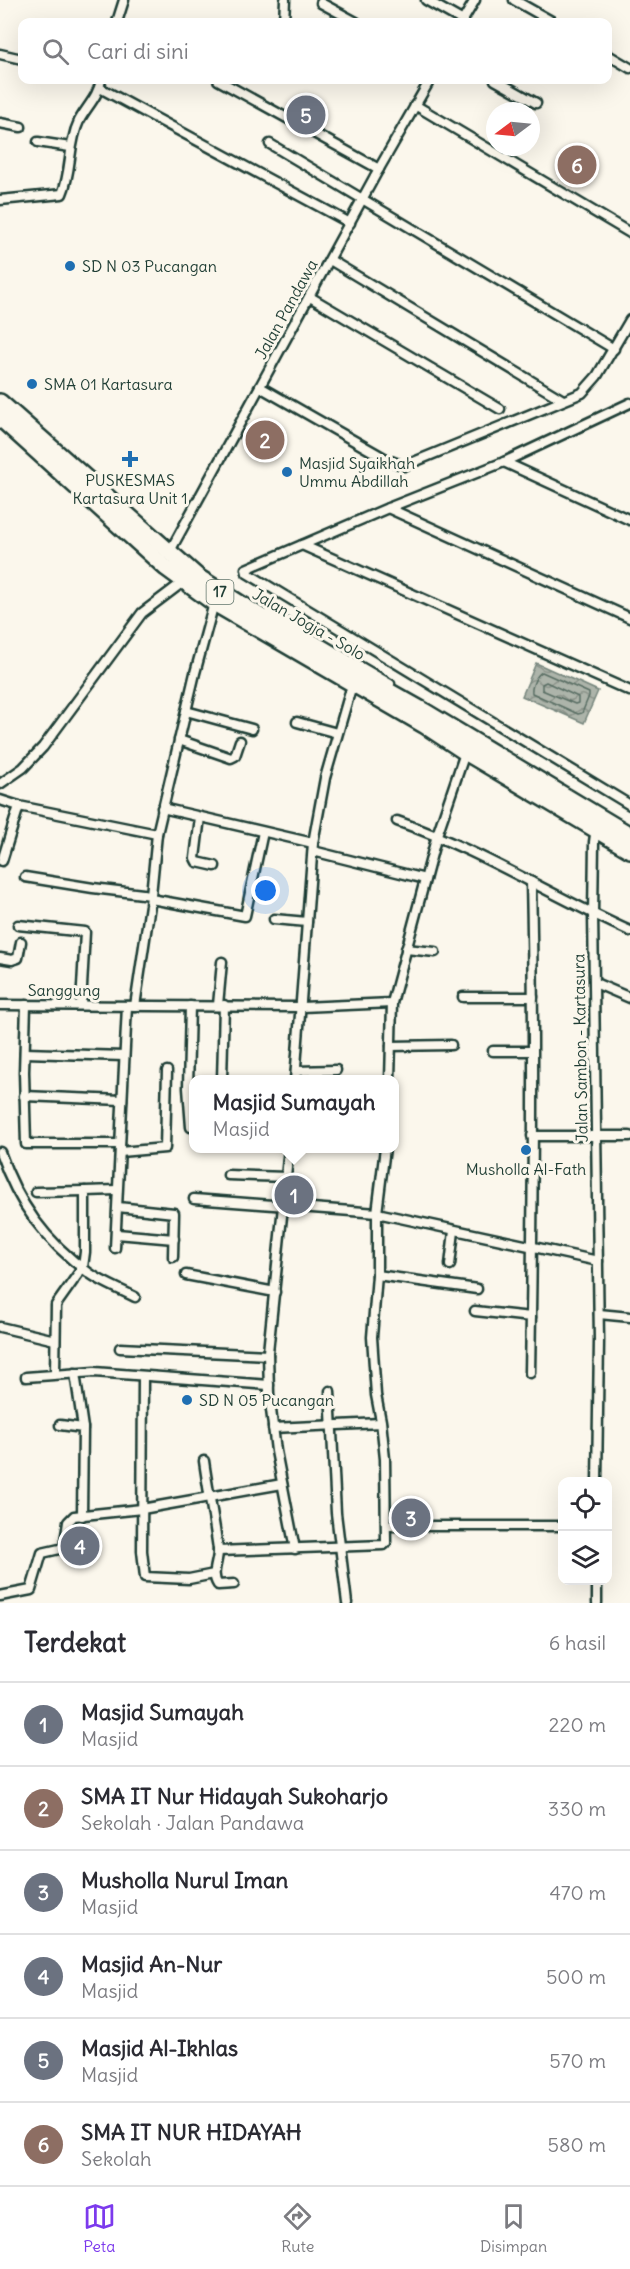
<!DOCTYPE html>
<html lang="id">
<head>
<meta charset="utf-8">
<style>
  :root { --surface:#fff; --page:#f7f7f7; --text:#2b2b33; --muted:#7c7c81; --line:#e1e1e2; --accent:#7c3aed }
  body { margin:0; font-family:Delius,sans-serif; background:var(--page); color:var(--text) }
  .controls { position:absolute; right:18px; bottom:18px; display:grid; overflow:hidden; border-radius:12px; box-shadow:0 6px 24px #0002 }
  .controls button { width:54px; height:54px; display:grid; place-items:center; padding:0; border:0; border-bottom:2px solid var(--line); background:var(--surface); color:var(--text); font:30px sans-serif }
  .compass { position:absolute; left:486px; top:102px; width:54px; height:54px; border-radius:50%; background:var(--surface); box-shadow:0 6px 24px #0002; rotate:254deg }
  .you { position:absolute; left:266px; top:891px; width:21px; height:21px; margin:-15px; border:4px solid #fff; border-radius:50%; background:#1a73e8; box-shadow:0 0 0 9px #1a73e833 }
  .badge { display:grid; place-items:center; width:39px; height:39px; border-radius:50%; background:var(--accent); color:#fff; font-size:20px; font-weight:700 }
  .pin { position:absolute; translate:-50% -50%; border:3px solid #fff; box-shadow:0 2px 6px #0006 }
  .popup { position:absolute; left:189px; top:1075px; width:210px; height:78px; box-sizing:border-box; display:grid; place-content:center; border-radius:12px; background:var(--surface); filter:drop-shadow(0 2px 4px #0005); font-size:20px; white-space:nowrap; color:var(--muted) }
  .popup b { font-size:22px; color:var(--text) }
  .popup::after { content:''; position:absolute; left:50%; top:100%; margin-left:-12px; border:12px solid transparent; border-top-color:var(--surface) }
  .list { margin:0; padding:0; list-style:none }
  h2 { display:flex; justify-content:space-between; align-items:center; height:78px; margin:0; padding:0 24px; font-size:26px }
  h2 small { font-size:20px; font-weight:400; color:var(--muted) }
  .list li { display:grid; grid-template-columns:39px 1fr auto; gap:18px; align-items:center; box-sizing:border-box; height:84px; padding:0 24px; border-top:2px solid var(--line) }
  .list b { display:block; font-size:22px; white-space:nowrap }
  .list p { margin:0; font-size:20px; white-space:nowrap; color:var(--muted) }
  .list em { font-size:20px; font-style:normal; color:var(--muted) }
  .icon { flex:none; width:33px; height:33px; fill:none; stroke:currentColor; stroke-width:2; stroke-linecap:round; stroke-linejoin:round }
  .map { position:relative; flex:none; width:630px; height:1603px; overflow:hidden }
  .search { position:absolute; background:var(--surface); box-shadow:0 6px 24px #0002; left:18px; right:18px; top:18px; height:66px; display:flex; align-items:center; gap:15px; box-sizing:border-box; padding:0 21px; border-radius:12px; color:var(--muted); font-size:22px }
  .sheet { height:582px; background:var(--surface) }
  nav { display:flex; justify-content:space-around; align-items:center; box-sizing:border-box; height:84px; border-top:2px solid var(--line); background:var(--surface); font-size:16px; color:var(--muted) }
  nav a { display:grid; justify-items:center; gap:3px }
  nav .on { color:var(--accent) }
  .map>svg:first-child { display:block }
</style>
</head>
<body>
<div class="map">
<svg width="630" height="1603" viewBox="0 0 630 1603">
  <defs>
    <pattern id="water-waves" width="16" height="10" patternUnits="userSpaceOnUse" patternTransform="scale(1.5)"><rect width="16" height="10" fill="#adb4aa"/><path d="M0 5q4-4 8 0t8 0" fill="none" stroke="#8c948b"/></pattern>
  </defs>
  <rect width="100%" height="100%" fill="#fbf7ec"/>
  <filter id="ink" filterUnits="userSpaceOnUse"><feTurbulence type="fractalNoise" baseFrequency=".0167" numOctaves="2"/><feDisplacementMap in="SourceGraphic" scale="12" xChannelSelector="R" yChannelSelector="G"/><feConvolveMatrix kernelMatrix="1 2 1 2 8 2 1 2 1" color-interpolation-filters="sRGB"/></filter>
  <g filter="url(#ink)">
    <polygon fill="url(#water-waves)" stroke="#74847b" stroke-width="1.5" points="536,663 598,691 584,723 522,696"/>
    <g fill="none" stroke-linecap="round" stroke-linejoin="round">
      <g stroke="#586d63" stroke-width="1.5">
        <path d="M542,672L589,693V696L582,713L578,714L532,693C531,687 536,675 542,672Z"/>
        <polygon points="546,682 578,697 578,703 575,704 542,690 542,684"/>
      </g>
      <defs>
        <g id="street">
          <polyline points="426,0 463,21"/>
          <polyline points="514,0 553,22"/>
          <polyline points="321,3 356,22"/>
          <polyline points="117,22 124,0"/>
          <polyline points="284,22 285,0"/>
          <polyline points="462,22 475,0"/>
          <polyline points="0,54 22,59"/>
          <polyline points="608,55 630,68"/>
          <polyline points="218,80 379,169"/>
          <polyline points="495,80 536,103"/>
          <polyline points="100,88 350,223"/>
          <polyline points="415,105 630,233"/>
          <polyline points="0,123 21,127"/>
          <polyline points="38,142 70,147"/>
          <polyline points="270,144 614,349"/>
          <path d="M0,200L62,194C72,171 68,144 79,121C87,106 98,97 101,80"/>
          <polyline points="330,260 563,400"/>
          <polyline points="310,297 500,409"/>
          <polyline points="260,387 386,459 404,466 582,393 597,376 630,320"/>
          <polyline points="630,403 504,462 388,508 246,569 247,573 630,805"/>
          <polyline points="504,462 630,520"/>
          <polyline points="388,508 630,618"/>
          <polyline points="302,545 630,691"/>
          <polyline points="169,553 376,174 430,80"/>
          <polyline points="269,613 390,684"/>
          <polyline points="186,711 252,729"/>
          <polyline points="297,722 337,733"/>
          <polyline points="179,740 231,758 235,756 240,741"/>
          <polyline points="0,784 23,768 43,747 142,613 183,582"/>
          <polyline points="0,800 19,806 157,834"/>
          <polyline points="162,808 313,843"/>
          <polyline points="200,817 195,858 197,862 215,866"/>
          <path d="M397,821C478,849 552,896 630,931"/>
          <polyline points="596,828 594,842 593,914 599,1340 597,1482"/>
          <polyline points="313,851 425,879"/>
          <polyline points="2,861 19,806"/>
          <polyline points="25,877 93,888 151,895"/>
          <polyline points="151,899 245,916 263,832"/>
          <polyline points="274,919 307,922"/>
          <polyline points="18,925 85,932 81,1005"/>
          <polyline points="406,949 435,952"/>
          <polyline points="0,958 12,960 18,958 21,942"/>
          <polyline points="595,983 630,998"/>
          <polyline points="463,997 533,997"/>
          <polyline points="0,1005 302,1007 392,1003"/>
          <polyline points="26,1005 24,1072 26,1144 120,1144"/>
          <polyline points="218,1005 222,962"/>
          <polyline points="135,1006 150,905 157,834 195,673 214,603"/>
          <polyline points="190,1006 188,1088 191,1127"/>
          <polyline points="391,1046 451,1045"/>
          <polyline points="493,1051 532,1051"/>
          <polyline points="25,1053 124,1056"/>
          <polyline points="296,1071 336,1070"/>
          <polyline points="222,1080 224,1005"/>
          <polyline points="295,1080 313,843 325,778 352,685"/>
          <polyline points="390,1080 392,1003 437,835 466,750"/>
          <polyline points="24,1096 122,1100"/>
          <polyline points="532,1136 630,1136"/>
          <polyline points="289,1148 268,1352 269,1393 276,1451 295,1549"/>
          <path d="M0,1152C18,1204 45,1241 89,1273C103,1283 120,1289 135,1297"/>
          <polyline points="120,1152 165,1148 167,1071"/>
          <polyline points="228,1175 287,1177"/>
          <polyline points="36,1192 85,1191"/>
          <polyline points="194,1199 377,1213 598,1261"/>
          <polyline points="118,1207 174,1213 173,1257"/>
          <polyline points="117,1234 174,1239"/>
          <polyline points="115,1248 127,1006"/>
          <polyline points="450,1265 454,1231"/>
          <polyline points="186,1275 275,1292"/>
          <polyline points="377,1275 477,1289"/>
          <polyline points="475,1311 531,1317"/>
          <polyline points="599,1314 630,1317"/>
          <polyline points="0,1327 55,1340"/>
          <polyline points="120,1348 268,1355"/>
          <polyline points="75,1373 83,1428"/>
          <path d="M530,1373C533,1209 535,1046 531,882"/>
          <polyline points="55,1374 56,1305 83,1267 85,1252 85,1191 117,1190"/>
          <polyline points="26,1377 94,1372 269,1385"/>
          <polyline points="143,1377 142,1551 145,1577 189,1579 214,1574"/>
          <polyline points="330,1391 336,1513 347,1603"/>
          <polyline points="60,1425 83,1428 82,1516"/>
          <polyline points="273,1428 381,1423"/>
          <path d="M204,1461C208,1490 214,1519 218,1549C219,1562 210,1573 218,1585L234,1584"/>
          <polyline points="387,1526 562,1526"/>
          <polyline points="218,1551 384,1545 386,1543 385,1459 381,1421 376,1395 372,1337 377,1275 377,1213 385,1148"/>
          <polyline points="0,1596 31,1590 42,1553 64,1548 68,1522 74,1516 142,1509 282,1484"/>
          <polyline points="597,1603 597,1580"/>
        </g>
        <g id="highway">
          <polyline points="0,402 198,577 303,643 424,711 630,835"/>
          <polyline points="0,418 166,568 214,603 424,725 465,752 630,850"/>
        </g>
      </defs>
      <use href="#street" stroke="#1f3d34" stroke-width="13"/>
      <use href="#highway" stroke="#1f3d34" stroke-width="20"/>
      <use href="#street" stroke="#fbf7ec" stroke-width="8"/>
      <use href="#highway" stroke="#fbf7ec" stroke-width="15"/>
    </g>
  </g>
  <g fill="#1f6fb2" stroke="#fbf7ec" stroke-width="2">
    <circle cx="70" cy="266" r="6"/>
    <circle cx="32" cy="384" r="6"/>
    <path d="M127 450h6v6h6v6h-6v6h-6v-6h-6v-6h6z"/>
    <circle cx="287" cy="472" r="6"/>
    <circle cx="526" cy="1150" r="6"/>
    <circle cx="187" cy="1400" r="6"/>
  </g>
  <g text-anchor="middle" stroke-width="6" stroke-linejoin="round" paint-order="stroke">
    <rect fill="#fbf7ec" stroke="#61756b" stroke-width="1.5" x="206.5" y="580" width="27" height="24" rx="4.5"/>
    <g font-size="15" font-weight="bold" fill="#1f3d34">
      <text x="220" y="597">17</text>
    </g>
    <g font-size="16" fill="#1f3d34" stroke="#fbf7ec" text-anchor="start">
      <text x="82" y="272">SD N 03 Pucangan</text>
      <text x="44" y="390">SMA 01 Kartasura</text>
      <text x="299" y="469">Masjid Syaikhah<tspan x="299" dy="18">Ummu Abdillah</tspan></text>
      <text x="130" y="486" text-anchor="middle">PUSKESMAS<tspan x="130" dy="18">Kartasura Unit 1</tspan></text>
      <text x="526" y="1175" text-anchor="middle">Musholla Al-Fath</text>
      <text x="199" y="1406">SD N 05 Pucangan</text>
    </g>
    <g font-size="16" fill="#1f3d34" stroke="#fbf7ec">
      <text transform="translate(286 309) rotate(-61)" y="6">Jalan Pandawa</text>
      <text transform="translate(309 624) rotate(30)" y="6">Jalan Jogja - Solo</text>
      <text x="64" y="996">Sanggung</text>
      <text transform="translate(580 1048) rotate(-91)" y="6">Jalan Sambon - Kartasura</text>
    </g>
  </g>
</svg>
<div class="controls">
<button><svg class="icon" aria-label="locate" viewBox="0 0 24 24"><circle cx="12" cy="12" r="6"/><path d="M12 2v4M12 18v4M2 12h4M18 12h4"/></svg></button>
<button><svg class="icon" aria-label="layers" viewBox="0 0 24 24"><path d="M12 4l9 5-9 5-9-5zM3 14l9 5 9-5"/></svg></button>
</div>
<svg class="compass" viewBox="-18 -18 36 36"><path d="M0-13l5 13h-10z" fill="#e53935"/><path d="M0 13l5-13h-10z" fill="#7c7c81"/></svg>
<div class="you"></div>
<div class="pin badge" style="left:294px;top:1195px;background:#6b7280">1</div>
<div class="popup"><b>Masjid Sumayah</b>Masjid</div>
<div class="pin badge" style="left:265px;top:440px;background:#8d6e63">2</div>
<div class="pin badge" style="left:411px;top:1518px;background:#6b7280">3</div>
<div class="pin badge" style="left:80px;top:1546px;background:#6b7280">4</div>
<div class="pin badge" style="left:306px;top:115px;background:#6b7280">5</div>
<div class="pin badge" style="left:577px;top:165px;background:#8d6e63">6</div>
<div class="search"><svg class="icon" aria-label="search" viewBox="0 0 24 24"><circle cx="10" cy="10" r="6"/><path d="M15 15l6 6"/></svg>Cari di sini</div>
</div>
<section class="sheet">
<h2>Terdekat<small>6 hasil</small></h2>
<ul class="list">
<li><span class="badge" style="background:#6b7280">1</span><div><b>Masjid Sumayah</b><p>Masjid</p></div><em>220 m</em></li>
<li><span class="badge" style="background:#8d6e63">2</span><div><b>SMA IT Nur Hidayah Sukoharjo</b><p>Sekolah · Jalan Pandawa</p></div><em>330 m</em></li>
<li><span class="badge" style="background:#6b7280">3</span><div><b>Musholla Nurul Iman</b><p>Masjid</p></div><em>470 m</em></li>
<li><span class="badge" style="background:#6b7280">4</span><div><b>Masjid An-Nur</b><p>Masjid</p></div><em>500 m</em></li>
<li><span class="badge" style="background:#6b7280">5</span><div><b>Masjid Al-Ikhlas</b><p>Masjid</p></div><em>570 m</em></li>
<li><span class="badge" style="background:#8d6e63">6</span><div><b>SMA IT NUR HIDAYAH</b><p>Sekolah</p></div><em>580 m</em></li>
</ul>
</section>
<nav>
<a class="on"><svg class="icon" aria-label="map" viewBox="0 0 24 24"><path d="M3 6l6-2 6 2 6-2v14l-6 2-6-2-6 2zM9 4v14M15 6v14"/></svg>Peta</a>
<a><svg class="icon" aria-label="directions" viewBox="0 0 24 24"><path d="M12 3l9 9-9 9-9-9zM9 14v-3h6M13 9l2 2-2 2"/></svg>Rute</a>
<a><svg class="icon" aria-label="saved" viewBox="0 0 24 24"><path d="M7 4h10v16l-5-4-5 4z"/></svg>Disimpan</a>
</nav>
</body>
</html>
